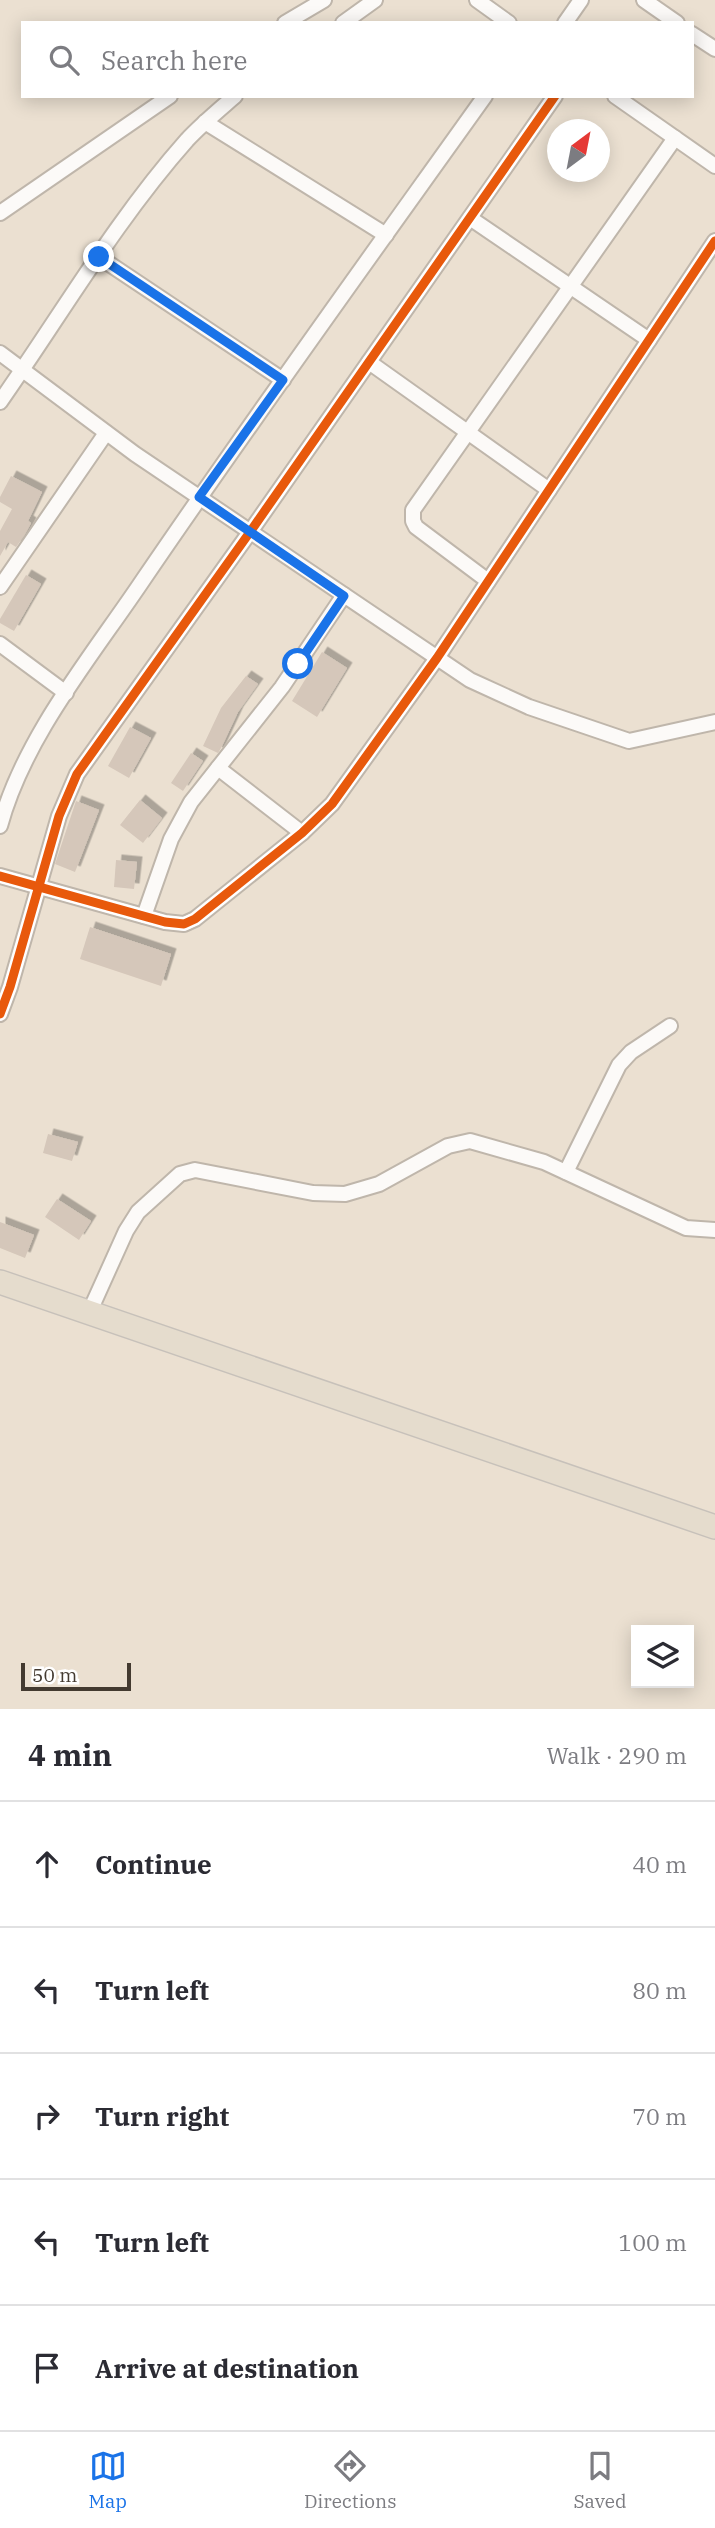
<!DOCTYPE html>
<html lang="en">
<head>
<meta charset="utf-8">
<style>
  :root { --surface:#fff; --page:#f2f2f3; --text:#2b2b33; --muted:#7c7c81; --line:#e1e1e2; --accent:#1a73e8 }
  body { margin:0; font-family:"IBM Plex Serif",serif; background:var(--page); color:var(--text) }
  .controls { position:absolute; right:21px; bottom:21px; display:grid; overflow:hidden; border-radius:0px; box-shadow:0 4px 18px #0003 }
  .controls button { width:63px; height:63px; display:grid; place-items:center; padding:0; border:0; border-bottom:2px solid var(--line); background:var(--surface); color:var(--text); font:35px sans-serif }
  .compass { position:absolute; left:547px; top:119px; width:63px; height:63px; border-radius:50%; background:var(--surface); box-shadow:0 4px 18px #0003; rotate:32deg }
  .scale { position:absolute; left:21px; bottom:18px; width:110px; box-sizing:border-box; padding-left:7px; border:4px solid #433a30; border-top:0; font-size:19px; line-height:24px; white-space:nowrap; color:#433a30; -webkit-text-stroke:5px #fff; paint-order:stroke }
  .stop { position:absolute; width:21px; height:21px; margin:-16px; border:5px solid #1a73e8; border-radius:50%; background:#fff }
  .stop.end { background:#1a73e8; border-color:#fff; box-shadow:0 2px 7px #0008 }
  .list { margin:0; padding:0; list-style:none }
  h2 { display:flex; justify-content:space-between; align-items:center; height:91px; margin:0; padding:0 28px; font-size:30px }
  h2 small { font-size:23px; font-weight:400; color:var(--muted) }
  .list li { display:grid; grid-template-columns:46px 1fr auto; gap:21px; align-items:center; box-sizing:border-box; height:126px; padding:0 28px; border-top:2px solid var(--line) }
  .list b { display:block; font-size:26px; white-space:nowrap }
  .list em { font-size:23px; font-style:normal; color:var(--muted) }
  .icon { flex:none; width:38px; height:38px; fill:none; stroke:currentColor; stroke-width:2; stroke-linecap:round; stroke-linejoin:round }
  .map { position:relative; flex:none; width:715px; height:1709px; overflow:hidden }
  .search { position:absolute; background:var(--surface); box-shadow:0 4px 18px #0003; left:21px; right:21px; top:21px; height:77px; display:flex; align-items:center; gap:18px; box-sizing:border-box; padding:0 24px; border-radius:0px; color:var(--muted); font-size:26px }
  .sheet { height:721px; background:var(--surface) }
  nav { display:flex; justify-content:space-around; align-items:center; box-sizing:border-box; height:98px; border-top:2px solid var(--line); background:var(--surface); font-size:19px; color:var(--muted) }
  nav a { display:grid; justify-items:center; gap:4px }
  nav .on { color:var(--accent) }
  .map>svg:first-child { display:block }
</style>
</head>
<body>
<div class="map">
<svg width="715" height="1709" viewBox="0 0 715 1709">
  <defs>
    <filter id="shadow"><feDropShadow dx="5.5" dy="-5.5" stdDeviation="0" flood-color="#0004"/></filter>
  </defs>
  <rect width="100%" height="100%" fill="#ebe0d1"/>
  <g fill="#d5c7ba" filter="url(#shadow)">
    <polygon points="11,476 42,492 28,521 31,523 24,536 16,547 8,542 0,556 0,531 12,509 0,502 0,497"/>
    <polygon points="26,575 41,584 14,631 0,623 0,619"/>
    <polygon points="322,652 347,668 317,717 292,701"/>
    <polygon points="246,676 258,684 238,712 221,748 218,753 203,746 221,708"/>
    <polygon points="130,727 151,738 129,778 108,766"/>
    <polygon points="191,753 203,761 183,791 171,783"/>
    <polygon points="140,800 162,818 143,843 120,825"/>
    <polygon points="76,801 99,810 75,872 55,864"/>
    <polygon points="116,860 137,862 134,889 114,887"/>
    <polygon points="90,927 171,954 161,986 80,959"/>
    <polygon points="48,1134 78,1142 72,1161 43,1153"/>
    <polygon points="57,1199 91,1221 79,1240 45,1217"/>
    <polygon points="0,1222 34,1235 25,1258 0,1248"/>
  </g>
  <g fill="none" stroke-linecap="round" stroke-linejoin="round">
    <defs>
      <g id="minor">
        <polyline points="477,0 509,23"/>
        <polyline points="644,0 677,23"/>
        <polyline points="285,23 324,0"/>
        <polyline points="343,23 375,0"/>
        <polyline points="565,23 581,0"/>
        <polyline points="692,34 715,49"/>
        <polyline points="615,96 715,166"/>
        <polyline points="205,122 386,235"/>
        <polyline points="0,213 170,96"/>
        <polyline points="470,218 649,340"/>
        <polyline points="99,257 283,380"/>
        <polyline points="0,353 135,454 470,680 529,707 629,741 715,722"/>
        <polyline points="369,362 549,490"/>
        <path d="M0,402C61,315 116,220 187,140C202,124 219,110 235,96"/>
        <polyline points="488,581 416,527 413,521 413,510 675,138"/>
        <polyline points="0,587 106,433"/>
        <polyline points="0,644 66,693"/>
        <polyline points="218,768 302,833"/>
        <path d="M0,826C24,737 92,656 143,580C254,417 370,257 485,96"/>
        <polyline points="0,876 165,922 184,924 195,919 302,833 332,804 437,658 715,241"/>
        <polyline points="144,916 171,839 191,802 282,687 344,595"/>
        <polyline points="0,1014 10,987 59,816 77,774 250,532 555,96"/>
        <polyline points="566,1172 619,1065 631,1052 670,1026"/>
        <polyline points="89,1313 126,1231 138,1212 180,1174 195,1170 313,1193 345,1194 379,1184 448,1146 470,1141 544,1162 686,1228 715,1230"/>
      </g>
      <polyline id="trunk" points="0,1282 715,1527"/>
    </defs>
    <use href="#minor" stroke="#bfb6ab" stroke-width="18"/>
    <use href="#trunk" stroke="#c7c1ba" stroke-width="26"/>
    <use href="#minor" stroke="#fcfaf8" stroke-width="14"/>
    <use href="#trunk" stroke="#e5dccd" stroke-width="23"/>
    <defs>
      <g id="cycleway">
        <polyline points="0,876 165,922 184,924 195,919 302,833 332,804 437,658 715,241"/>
        <polyline points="0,1014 10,987 59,816 77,774 250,532 555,96"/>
      </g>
    </defs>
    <use href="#cycleway" stroke="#fff" stroke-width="13"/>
    <use href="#cycleway" stroke="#e8590c" stroke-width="9"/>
  </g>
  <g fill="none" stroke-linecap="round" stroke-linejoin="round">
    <polyline stroke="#1a73e8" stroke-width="9" points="99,257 283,380 199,497 344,596 298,664"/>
  </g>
</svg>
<div class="controls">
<button><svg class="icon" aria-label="layers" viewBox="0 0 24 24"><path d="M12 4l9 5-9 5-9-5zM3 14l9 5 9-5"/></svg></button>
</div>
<svg class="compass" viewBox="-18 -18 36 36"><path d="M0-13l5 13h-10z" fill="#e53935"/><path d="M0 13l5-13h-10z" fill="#7c7c81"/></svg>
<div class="scale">50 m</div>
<div class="stop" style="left:298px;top:664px"></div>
<div class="stop end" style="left:99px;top:257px"></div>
<div class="search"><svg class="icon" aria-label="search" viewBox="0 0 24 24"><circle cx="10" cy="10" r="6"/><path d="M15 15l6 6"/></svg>Search here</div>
</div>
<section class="sheet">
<h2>4 min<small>Walk · 290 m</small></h2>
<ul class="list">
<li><svg class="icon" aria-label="ahead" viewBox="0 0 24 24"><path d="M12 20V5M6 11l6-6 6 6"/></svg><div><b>Continue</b></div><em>40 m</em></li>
<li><svg class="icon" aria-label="left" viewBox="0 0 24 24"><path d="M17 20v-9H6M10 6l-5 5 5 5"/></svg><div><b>Turn left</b></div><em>80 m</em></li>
<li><svg class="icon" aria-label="right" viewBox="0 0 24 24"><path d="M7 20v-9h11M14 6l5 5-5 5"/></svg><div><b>Turn right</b></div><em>70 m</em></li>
<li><svg class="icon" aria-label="left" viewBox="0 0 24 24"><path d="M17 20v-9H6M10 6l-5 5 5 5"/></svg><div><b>Turn left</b></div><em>100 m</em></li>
<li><svg class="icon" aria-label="arrive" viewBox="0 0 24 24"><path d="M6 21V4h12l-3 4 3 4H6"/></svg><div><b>Arrive at destination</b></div></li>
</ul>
</section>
<nav>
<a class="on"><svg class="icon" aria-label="map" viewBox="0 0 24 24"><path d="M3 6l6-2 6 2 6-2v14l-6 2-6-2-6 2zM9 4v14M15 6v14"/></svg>Map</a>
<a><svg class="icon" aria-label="directions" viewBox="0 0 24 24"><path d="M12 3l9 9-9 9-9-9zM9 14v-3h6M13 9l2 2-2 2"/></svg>Directions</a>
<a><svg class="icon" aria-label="saved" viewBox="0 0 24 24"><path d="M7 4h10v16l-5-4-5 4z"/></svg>Saved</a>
</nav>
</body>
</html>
